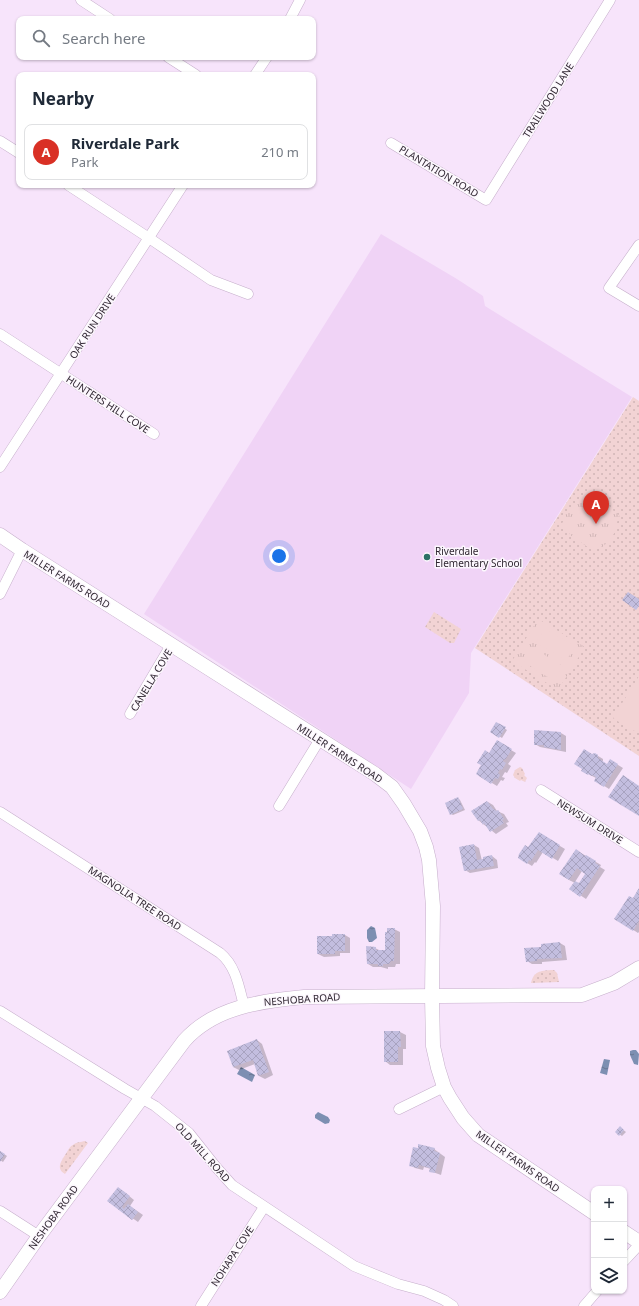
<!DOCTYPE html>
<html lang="en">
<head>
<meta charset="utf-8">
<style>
  :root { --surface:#fff; --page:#f6f6f7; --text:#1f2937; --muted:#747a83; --line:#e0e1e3; --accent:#d93025 }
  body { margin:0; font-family:"Noto Sans",sans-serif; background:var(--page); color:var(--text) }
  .controls { position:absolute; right:12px; bottom:12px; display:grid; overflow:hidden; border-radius:8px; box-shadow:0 1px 3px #0004 }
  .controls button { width:36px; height:36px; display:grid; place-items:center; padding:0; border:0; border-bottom:1px solid var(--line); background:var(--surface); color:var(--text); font:20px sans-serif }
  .you { position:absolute; left:279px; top:556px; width:14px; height:14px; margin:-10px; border:3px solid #fff; border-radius:50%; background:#1a73e8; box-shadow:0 0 0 6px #1a73e833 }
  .badge { display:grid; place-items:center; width:26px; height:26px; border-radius:50%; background:var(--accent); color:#fff; font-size:13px; font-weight:700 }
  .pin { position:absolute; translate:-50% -33px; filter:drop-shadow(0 1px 2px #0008) }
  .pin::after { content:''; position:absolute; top:21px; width:14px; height:12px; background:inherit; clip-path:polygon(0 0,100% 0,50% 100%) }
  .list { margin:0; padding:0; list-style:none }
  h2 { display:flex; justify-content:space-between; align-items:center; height:52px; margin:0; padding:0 16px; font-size:17px }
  h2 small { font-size:13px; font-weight:400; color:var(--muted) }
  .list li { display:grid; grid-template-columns:26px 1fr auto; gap:12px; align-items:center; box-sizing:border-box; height:56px; margin:0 8px 8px; padding:0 8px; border:1px solid var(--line); border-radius:8px }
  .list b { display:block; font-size:15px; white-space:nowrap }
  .list p { margin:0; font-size:13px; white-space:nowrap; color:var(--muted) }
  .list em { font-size:13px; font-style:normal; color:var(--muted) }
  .icon { flex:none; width:22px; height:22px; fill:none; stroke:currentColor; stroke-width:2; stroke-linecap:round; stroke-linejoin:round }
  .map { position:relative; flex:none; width:639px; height:1306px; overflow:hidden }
  .search { position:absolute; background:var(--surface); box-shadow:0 1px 3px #0004; left:16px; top:16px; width:300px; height:44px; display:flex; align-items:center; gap:10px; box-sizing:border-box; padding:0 14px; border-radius:8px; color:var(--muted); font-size:15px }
  .panel { position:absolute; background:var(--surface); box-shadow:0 1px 3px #0004; left:16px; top:72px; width:300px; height:116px; border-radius:8px }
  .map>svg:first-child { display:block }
</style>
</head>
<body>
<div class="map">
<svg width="639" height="1306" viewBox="0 0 639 1306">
  <defs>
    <pattern id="grass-dots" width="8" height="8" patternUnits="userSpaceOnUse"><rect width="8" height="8" fill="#f2d3d4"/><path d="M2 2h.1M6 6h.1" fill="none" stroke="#d0b5b6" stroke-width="1.8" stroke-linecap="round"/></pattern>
    <pattern id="park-tufts" width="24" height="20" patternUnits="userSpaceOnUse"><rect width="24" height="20" fill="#f2d3d4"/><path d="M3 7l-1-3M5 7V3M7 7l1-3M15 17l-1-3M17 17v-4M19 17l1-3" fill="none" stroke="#d0b5b6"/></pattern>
    <pattern id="water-ripples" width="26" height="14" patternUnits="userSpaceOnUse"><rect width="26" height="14" fill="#7d8fb2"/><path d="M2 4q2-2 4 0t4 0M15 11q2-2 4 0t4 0" fill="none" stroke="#677591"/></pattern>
    <pattern id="building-cross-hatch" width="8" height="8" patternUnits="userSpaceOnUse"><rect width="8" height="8" fill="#c3bedf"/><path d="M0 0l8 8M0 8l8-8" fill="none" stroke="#a8a3c0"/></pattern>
  </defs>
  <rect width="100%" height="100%" fill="#f7e4fb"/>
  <polygon fill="#f0d3f6" points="381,234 457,279 483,296 485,306 632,397 471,653 469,693 411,789 144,614"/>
  <g fill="url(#grass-dots)">
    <polygon points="633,397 639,401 639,756 475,648"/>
    <polygon points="434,612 461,629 454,643 450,643 425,627"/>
    <polygon points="520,767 522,768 525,774 524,775 527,778 525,782 521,780 520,781 515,778 513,775 515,770"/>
    <path d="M551,970H554L557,973L559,982L531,983C534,971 540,971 551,970Z"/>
    <path d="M85,1141L88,1143L65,1174C55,1168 62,1160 67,1152C68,1150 70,1146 73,1145C76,1142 81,1142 85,1141Z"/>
  </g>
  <g fill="url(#park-tufts)">
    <path d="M596,491L601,493L602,500C609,504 612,511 619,515L620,518L616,523C617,535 605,550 592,548C584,547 578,538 570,535L569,532L565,533L562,523L565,520V515L575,507L578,500L585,496L593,494Z"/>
    <polygon points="538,619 585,647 558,690 512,661"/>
  </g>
  <g fill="#f2d3d4">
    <polygon points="545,628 575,647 566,661 536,642"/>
    <polygon points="533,648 563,666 554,681 524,662"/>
    <polygon points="639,676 639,732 631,730 613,718"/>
  </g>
  <g fill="url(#water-ripples)">
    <polygon points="371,926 375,928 377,938 372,942 369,942 367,938 367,930"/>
    <polygon points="633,1050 636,1050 639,1054 638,1065 634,1064 630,1055 630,1051"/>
    <polygon points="604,1059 610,1060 607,1075 600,1073"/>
    <polygon points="241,1067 255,1075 252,1082 237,1074"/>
    <polygon points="318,1112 328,1117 330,1120 329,1123 325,1124 315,1118 315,1115"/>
  </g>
  <g fill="#0003" fill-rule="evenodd">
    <polygon points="496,723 507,730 502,738 491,731"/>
    <polygon points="561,733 566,736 566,752 540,747 535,744"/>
    <polygon points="497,742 516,753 508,764 511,766 507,773 505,772 502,777 505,778 503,781 501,780 497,786 477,774"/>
    <polygon points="595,754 603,759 603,762 607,765 610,760 623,768 609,789 595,780 596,778 582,771 592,755"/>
    <polygon points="458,798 460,800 465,810 453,815 451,814"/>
    <polygon points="488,802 493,805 497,811 504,814 509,822 506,823 508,826 496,834 478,820"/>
    <polygon points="540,834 565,849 558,861 543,852 536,863 535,862 532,866 519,858 528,848"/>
    <polygon points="474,845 479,848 482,861 492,856 497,860 498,868 470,873 465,870"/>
    <path d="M576,850L601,865L600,867L605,870L586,899L571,889L575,883L569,880ZM582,871L587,874L579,885L575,882Z"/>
    <polygon points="639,890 639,932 638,933 615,918 633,900"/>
    <polygon points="394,929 400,932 400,964 396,964 395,967 388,967 388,969 381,967 373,967 368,964 375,948 381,951 386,951"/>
    <polygon points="345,935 350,938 350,953 340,953 340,956 324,957 318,954 318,937"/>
    <polygon points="560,943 565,946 567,960 542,962 542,964 532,964 527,961 543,947"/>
    <polygon points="385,1032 400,1032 406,1035 406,1049 403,1049 403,1065 390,1065 385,1061"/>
    <polygon points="257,1040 262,1044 273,1075 265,1079 259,1076 255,1064 239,1070 233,1067"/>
    <polygon points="622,1129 626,1132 622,1136 616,1132"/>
    <polygon points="434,1149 445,1157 441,1175 430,1171 431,1169 424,1167 423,1170 415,1168 410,1165"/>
    <polygon points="1,1152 7,1156 3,1162 0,1160"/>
    <polygon points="123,1191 134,1200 130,1206 143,1215 138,1222 108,1201"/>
  </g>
  <g fill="url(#building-cross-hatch)">
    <polygon points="628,592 639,599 639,606 636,610 622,600"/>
    <polygon points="496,722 506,727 499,738 490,732"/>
    <polygon points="534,730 561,732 561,750 544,747 544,745 534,745"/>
    <polygon points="497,740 512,749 505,760 504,759 503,761 506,763 502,770 500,769 498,773 500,775 498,779 495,778 491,784 476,774 481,765 477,763 485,750 489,753"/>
    <polygon points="584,749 592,754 595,753 598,755 598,758 607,764 610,759 618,764 604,787 594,781 596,777 592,775 592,776 588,774 588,775 581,771 582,769 574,764"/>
    <polygon points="623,775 639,786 639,816 608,797"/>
    <polygon points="458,797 463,809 450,815 445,803"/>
    <polygon points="487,801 493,809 494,809 496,811 498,810 504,819 502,820 504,823 490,832 484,823 483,825 480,820 478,821 471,811"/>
    <polygon points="539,832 560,845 552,859 538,850 531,861 529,860 527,864 518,858 519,854 525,845 528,847"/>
    <polygon points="474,844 477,860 483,859 483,857 492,855 494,866 464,871 459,847"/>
    <polygon points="576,849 585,856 586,855 596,861 595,863 600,866 580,897 569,889 575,881 579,883 585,874 577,868 569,880 559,874"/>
    <polygon points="639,888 639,921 633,931 614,919 629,896 633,898"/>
    <polygon points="387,928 395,928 394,961 391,961 389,964 383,964 383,966 378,966 378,964 367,964 366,946 376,947 376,950 385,950 385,932 387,932"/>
    <polygon points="332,934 345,934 345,951 335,951 335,954 317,954 317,936 332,936"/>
    <polygon points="560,942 562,958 537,959 537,961 526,962 524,948 541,947 541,944"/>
    <polygon points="384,1031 400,1031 401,1047 398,1047 398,1062 384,1062"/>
    <polygon points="257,1039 269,1072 258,1076 253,1060 233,1067 227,1051"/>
    <polygon points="620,1126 624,1130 619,1136 615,1132"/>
    <polygon points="418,1144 435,1148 434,1151 440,1153 435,1173 429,1172 430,1168 419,1165 418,1168 409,1166 413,1147 418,1148"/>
    <polygon points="0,1151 5,1154 0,1162"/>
    <polygon points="118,1187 130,1196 122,1207 124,1209 128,1204 138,1212 132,1220 107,1201"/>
  </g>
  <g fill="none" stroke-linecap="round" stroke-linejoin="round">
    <defs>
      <g id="street">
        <polyline points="81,0 110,19"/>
        <polyline points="290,19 300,0"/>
        <polyline points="168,57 196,75"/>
        <polyline points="255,75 267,57"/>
        <polyline points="0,141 19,153"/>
        <polyline points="391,143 486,200 610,0"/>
        <polyline points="68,185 149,238 211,280 248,294"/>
        <polyline points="639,245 609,288 639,306"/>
        <polyline points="0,334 154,434"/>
        <polyline points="0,467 183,185"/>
        <polyline points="0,594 22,550"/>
        <polyline points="130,714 171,645"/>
        <polyline points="541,790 639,852"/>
        <polyline points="279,806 320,739"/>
        <path d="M0,812L220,953C236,966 239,987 244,1006"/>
        <polyline points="0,1011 125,1089 155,1106 189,1133 216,1167 232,1185 354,1266 398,1284 424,1291 444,1300 453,1306"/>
        <polyline points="399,1109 444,1087"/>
        <polyline points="0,1211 39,1236"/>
        <polyline points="624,1261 639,1245"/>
        <polyline points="201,1306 264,1207"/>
        <polyline points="584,1306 597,1291"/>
      </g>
      <g id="secondary">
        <polyline points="0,535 22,550 375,774 392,787 404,804 420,831 426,847 429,860 433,906 432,997 433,1046 438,1068 444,1087 450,1098 463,1118 478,1135 594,1213"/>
        <polyline points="624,1232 639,1242"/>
        <path d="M0,1292L39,1236L184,1041C214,1007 261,1001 304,997L582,995L614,983L639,968"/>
      </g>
    </defs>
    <use href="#street" stroke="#c6afcb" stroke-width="11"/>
    <use href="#secondary" stroke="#c6afcb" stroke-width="15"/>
    <use href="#street" stroke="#fff" stroke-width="10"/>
    <use href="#secondary" stroke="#fff" stroke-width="14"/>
  </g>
  <circle fill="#2c7165" stroke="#fcf7fd" stroke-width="1.5" cx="427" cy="557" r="4"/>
  <g text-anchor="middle" stroke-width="3" stroke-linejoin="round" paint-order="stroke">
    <g font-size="10" fill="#302732" stroke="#fcf7fd">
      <text transform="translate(548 100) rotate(-58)" y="4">TRAILWOOD LANE</text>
      <text transform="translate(439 171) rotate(31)" y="4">PLANTATION ROAD</text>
      <text transform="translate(92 326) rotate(-57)" y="4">OAK RUN DRIVE</text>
      <text transform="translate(108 404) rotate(33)" y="4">HUNTERS HILL COVE</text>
      <text transform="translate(67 579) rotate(32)" y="4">MILLER FARMS ROAD</text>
      <text transform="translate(151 680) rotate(-59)" y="4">CANELLA COVE</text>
      <text transform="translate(340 753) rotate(33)" y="4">MILLER FARMS ROAD</text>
      <text transform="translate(590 821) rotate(32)" y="4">NEWSUM DRIVE</text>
      <text transform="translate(135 898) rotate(33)" y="4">MAGNOLIA TREE ROAD</text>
      <text transform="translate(302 999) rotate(-4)" y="4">NESHOBA ROAD</text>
      <text transform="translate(203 1152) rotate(48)" y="4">OLD MILL ROAD</text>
      <text transform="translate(518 1161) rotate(35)" y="4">MILLER FARMS ROAD</text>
      <text transform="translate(53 1217) rotate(-54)" y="4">NESHOBA ROAD</text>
      <text transform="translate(232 1256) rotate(-57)" y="4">NOHAPA COVE</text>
    </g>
    <g font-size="10" fill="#302732" stroke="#fcf7fd" text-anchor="start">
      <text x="435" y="555">Riverdale<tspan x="435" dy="12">Elementary School</tspan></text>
    </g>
  </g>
</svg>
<div class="controls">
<button>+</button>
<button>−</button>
<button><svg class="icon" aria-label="layers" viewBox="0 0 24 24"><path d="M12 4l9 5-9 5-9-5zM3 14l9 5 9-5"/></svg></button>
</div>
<div class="you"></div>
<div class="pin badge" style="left:596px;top:524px">A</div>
<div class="search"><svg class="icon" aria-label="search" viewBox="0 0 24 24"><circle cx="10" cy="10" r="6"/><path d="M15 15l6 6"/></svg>Search here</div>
<section class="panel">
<h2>Nearby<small></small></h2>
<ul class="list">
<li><span class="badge">A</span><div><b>Riverdale Park</b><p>Park</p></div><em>210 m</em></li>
</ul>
</section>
</div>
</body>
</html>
